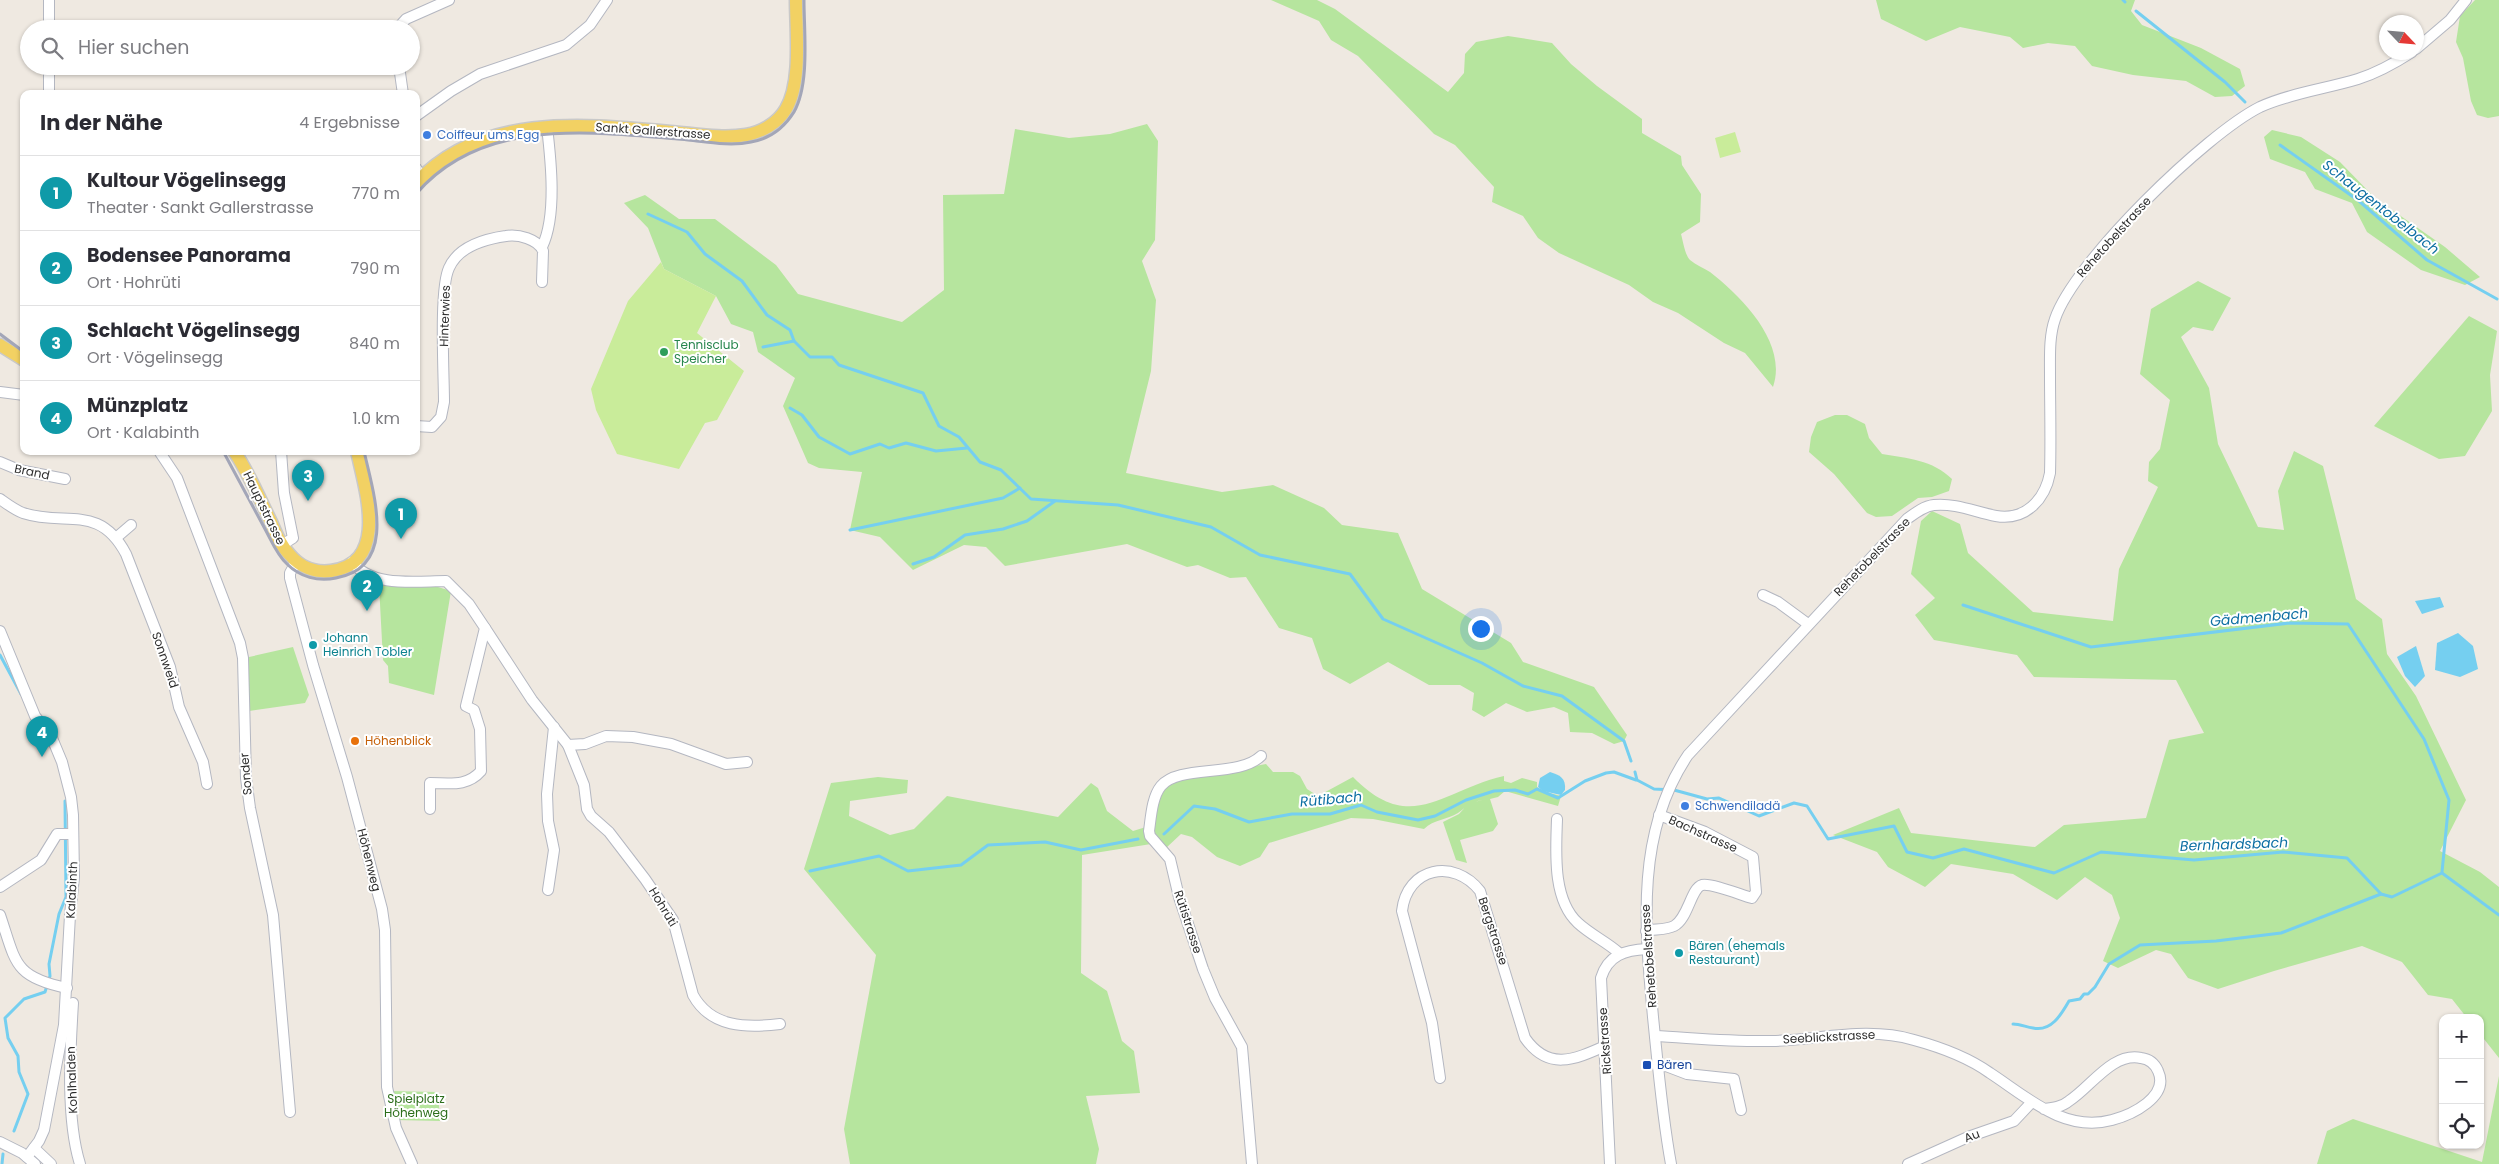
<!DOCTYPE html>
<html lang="de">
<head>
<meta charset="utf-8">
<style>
  :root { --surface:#fff; --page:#f7f7f7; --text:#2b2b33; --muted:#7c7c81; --line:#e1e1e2; --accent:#4264fb }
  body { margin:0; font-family:Poppins,sans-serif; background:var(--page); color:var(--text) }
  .controls { position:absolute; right:15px; bottom:15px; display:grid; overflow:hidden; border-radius:10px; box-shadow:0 1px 4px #0004 }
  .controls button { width:45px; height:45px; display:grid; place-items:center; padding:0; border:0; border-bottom:1px solid var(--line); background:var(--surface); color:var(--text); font:25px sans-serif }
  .compass { position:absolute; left:2379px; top:15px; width:45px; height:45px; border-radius:50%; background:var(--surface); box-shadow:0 1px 4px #0004; rotate:116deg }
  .you { position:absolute; left:1480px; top:628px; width:18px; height:18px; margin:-12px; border:4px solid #fff; border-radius:50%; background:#1a73e8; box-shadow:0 0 0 8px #1a73e833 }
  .badge { display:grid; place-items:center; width:32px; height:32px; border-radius:50%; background:var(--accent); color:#fff; font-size:16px; font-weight:700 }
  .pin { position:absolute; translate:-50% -41px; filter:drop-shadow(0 1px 2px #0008) }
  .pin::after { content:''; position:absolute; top:26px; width:18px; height:15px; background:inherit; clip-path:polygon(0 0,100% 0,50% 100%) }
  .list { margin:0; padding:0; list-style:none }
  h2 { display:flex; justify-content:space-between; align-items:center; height:65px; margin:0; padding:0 20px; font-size:21px }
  h2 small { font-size:16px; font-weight:400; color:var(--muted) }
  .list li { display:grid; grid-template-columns:32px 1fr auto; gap:15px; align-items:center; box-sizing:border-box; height:75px; padding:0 20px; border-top:1px solid var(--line) }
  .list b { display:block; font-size:19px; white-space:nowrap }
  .list p { margin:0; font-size:16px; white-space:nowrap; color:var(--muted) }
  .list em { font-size:16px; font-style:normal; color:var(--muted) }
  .icon { flex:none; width:28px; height:28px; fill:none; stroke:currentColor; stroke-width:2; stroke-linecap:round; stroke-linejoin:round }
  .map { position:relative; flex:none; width:2499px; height:1164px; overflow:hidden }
  .search { position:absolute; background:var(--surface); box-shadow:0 1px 4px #0004; left:20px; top:20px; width:400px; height:55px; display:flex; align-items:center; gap:12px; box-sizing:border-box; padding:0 18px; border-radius:28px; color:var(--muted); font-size:19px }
  .panel { position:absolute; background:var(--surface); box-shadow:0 1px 4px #0004; left:20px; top:90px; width:400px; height:365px; border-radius:10px }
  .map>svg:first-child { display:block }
</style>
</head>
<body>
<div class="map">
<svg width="2499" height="1164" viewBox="0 0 2499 1164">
  <rect width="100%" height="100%" fill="#efe9e1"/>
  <g fill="#b6e59e">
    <path d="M1271,0H1317L1335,9L1448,92L1464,73L1465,54L1476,42L1508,36L1552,43L1571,64L1597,86L1642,119V133L1681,156L1682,165L1701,194L1700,222L1681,234C1683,241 1685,255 1690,260C1696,265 1704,268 1710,272C1742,297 1788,343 1773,387L1745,353L1724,343L1678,313L1653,302L1629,285L1559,253L1538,238L1523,216L1492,202L1494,187L1455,145L1434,134L1358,56L1331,40L1319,21Z"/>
    <polygon points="1876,0 2135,0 2131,11 2142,25 2201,48 2240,69 2245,86 2232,96 2215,97 2186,81 2133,75 2092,66 2075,46 2048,43 2023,48 2010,37 1960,27 1926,41 1881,19"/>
    <polygon points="2475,0 2499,0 2499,116 2488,118 2477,115 2471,101 2463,58 2456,42 2460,16"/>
    <polygon points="1147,124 1158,141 1155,240 1142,261 1156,300 1151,371 1126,473 1222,492 1273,485 1324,508 1342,525 1398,533 1422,589 1511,643 1523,662 1594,687 1627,735 1624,741 1614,744 1592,733 1570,732 1568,713 1554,707 1527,712 1506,703 1484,717 1472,710 1474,693 1460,685 1429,685 1388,662 1350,684 1323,669 1312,638 1279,628 1246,577 1230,578 1198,565 1187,567 1127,544 1005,566 986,547 964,545 913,570 880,537 850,530 862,472 819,468 808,463 783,406 795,378 758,352 753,332 731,324 716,296 664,269 648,228 624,203 645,195 679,219 715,219 776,265 798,294 902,322 944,290 943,195 1004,194 1015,129 1069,138 1110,134"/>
    <polygon points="2272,130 2301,137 2340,162 2375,198 2445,247 2480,277 2465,285 2421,270 2367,232 2352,203 2315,189 2305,172 2270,159 2264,137"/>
    <polygon points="2198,281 2231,298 2213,331 2193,327 2181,337 2209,388 2218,444 2258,527 2284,530 2278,491 2294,451 2323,466 2356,599 2382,619 2387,654 2416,696 2466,800 2440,851 2480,872 2499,887 2499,1058 2480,1034 2480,1018 2467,1018 2452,999 2428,995 2402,962 2362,946 2274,971 2218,989 2188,978 2171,954 2156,950 2118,968 2103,961 2120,918 2112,895 2085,877 2057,900 2013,874 1951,864 1925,887 1888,867 1877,852 1833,835 1899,808 1911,833 2035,847 2064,825 2146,818 2169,740 2204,733 2176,680 2034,677 2017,655 1934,640 1915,615 1935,598 1911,574 1921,521 1932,511 1960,524 1968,553 2033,612 2113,621 2119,569 2158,487 2148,481 2149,462 2160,449 2170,400 2140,374 2151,309"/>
    <polygon points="2469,316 2497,331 2490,375 2492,411 2465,456 2439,459 2374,426"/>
    <path d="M1835,415H1847L1865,424L1869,438L1882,454C1907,458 1933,460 1952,479L1949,491L1932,497L1918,498L1892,516L1876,517L1867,513L1834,474L1809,452L1811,437L1817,422Z"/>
    <polygon points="379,585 438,587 451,591 434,695 389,683 388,666 383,660"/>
    <polygon points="293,647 309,695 305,703 249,711 249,657"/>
    <path d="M1266,764L1273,772H1293L1300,776L1307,789L1318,796L1353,777C1411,836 1442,790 1504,776V781L1511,783L1522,778L1537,782V787L1542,791L1561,796L1558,806L1505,791L1498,797L1490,799L1498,824L1493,831L1460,840L1467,863L1456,860L1443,822L1459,814L1469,803L1483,800C1466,803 1470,805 1458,813C1447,820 1434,819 1424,829L1373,819L1351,818L1269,843L1260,857L1240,866L1217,857L1192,837L1181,834L1166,848L1154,836L1152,829L1160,794L1170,782Z"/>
    <polygon points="878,777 908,780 907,793 850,801 849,816 890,835 914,829 947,796 1058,817 1091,783 1098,788 1107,811 1133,831 1146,827 1151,844 1082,855 1081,973 1107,991 1122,1041 1134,1051 1140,1093 1086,1096 1099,1149 1096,1164 850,1164 844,1129 876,955 804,869 831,783"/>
    <polygon points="2499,1076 2499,1164 2317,1164 2327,1131 2353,1119 2482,1162"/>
    <polygon points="389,1091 438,1092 440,1121 395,1120"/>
  </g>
  <g fill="#c9ec9a">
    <polygon points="1735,132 1741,152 1720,158 1715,138"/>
    <polygon points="661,262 664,269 716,296 697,333 744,371 717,420 705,423 679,469 617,454 596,410 591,389 628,301"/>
  </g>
  <g fill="#75cff0">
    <polygon points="2440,597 2444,607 2422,614 2415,601"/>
    <polygon points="2458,633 2473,646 2478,669 2460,677 2435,670 2437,643"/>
    <polygon points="2416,646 2425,676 2415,687 2405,676 2397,657"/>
    <path d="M1550,772C1560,775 1566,778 1565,790L1561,795L1543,791L1538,787L1540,778Z"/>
  </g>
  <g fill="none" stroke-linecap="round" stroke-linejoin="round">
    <g stroke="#75cff0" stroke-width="3">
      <polyline points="2123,0 2125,2"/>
      <polyline points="2136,11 2225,82 2245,102"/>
      <polyline points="2280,145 2359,201 2427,260 2497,299"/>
      <polyline points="648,214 687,232 705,254 742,281 767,315 790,330 794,341 810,357 832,357 839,365 923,393 939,426 959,437 980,462 1001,470 1031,499 1118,505 1211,527 1260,555 1350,574 1383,619 1482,663 1523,686 1562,696 1624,741 1631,761"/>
      <polyline points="763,347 794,341"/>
      <polyline points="790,408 802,415 819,437 850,454 880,444 889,448 906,443 936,451 967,448"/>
      <polyline points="850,530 1003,498 1020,488"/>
      <polyline points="913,564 934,557 965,535 1003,529 1027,521 1055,501"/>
      <polyline points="1963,605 2091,647 2289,623 2348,624 2424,739 2449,800 2442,872"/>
      <polyline points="0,655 21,694"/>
      <polyline points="1635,772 1637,780 1654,789 1674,790 1707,799 1719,798 1759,816 1794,803 1807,806 1828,839 1894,826 1907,852 1933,858 1964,849 2054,873 2101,852 2194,860 2283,852 2347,858 2381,894 2392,897 2442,873 2499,915"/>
      <polyline points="1164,834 1194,806 1215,809 1249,822 1292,814 1330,814 1361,805 1377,812 1418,820 1435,816 1466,800 1494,791 1515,790 1528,794 1537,789 1558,798 1585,781 1606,773 1614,772 1636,780"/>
      <polyline points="810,871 879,856 908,871 961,865 988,845 1045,842 1081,850 1138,839"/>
      <path d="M2013,1024C2020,1024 2026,1027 2033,1028C2051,1032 2061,1015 2069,1001L2080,999L2084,994H2088L2095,987L2109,964L2140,945L2216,941L2281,933L2381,894"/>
      <polyline points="14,1131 28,1094 19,1072 18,1056 8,1038 5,1018 24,999 45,992 50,976 49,964 59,914 66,897 65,801"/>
      <polyline points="2,1164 3,1154"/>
    </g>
    <defs>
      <g id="minor">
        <polyline points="49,29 49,0"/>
        <polyline points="397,29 406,19 449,0"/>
        <polyline points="2416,49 2450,20 2466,0"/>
        <polyline points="399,66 403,94"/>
        <polyline points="49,94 49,66"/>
        <polyline points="416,116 451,91 480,74 566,45 590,25 607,0"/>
        <polyline points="416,168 422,177"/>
        <path d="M542,247C557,216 551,161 547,127"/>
        <polyline points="0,392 24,395"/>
        <path d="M416,426L432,427L441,417L444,402C444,375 439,289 449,268C458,247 485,239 506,236C518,234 538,239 543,251L542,282"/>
        <polyline points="159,451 177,478 240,643 243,658 246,778 250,808 273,915 290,1112"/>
        <polyline points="281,451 284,493 293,538 282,545"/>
        <polyline points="0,462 19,470 65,479"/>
        <path d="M0,499C7,504 15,510 23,513C66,527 99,503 126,554L170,667L179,707L203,762L207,784"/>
        <polyline points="117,537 131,525"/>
        <polyline points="296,562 290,573 290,578 313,665 347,777 382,909 385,930 387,1087 396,1128 412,1164"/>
        <path d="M352,562C372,588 417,581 446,581L469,604L485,628L466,706L474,710L480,729L481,771C467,787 450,783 430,783V809"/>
        <polyline points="1763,595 1778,602 1808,624"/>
        <path d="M485,628L532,700L568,745L584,785L587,809L591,816L609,832L645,879L673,920L693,995C711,1028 747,1028 780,1024"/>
        <polyline points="0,631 35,716 52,738 62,762 71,797 73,815 74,877 70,915 64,1025 44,1130 39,1141 27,1157"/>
        <polyline points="568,745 585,744 606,736 633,737 671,744 726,764 747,762"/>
        <path d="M1557,819C1556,851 1552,899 1578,923C1591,935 1607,942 1619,953"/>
        <polyline points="0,887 41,860 57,834 73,834"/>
        <polyline points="548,890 554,850 548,821 547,794 554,727"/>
        <path d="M0,915C16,962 13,977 67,988"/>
        <path d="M1646,931C1654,929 1666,930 1674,926C1688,919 1691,888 1702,885C1712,883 1741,895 1752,898L1756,892L1753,857L1705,832L1659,815"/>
        <path d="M73,1003C70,1051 66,1119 80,1164"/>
        <path d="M1655,1036C1693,1038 1733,1042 1772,1041C1820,1040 1866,1026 1914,1040C1940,1047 1969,1058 1990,1073C2027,1097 2064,1133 2112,1120C2131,1115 2170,1097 2158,1071C2155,1064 2149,1059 2141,1058C2112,1052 2091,1087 2069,1101C2062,1107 2053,1108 2044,1109"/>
        <polyline points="1658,1067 1666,1066 1687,1074 1734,1079 1741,1110"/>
        <path d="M1440,1078L1432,1023L1402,911C1407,867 1454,858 1480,891L1525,1038C1548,1071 1574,1060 1605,1046"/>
        <polyline points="0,1142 22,1153 35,1164"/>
        <polyline points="34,1148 51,1164"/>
        <path d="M1252,1164L1242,1047L1215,998L1203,969L1179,897L1170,859L1150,836L1149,831C1151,817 1152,797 1161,786C1179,764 1238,778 1261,756"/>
        <path d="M1610,1164L1601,978C1608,955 1625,950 1647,949"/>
        <path d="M1671,1164C1662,1115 1658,1066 1653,1017C1645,928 1635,833 1688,755L1907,519C1915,513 1924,506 1934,505C1956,503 1975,512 1996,516C2025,521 2045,500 2050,473C2051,440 2050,407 2050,375C2050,356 2049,336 2055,319C2074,262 2206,134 2260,107C2291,93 2325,89 2358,79C2377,73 2395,63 2412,52"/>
        <polyline points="1908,1164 1968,1137 2014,1121 2031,1103"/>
      </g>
      <g id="major">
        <path d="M416,183C481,113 584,124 670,132C695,134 722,139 746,135C762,132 778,123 786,109C802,82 796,31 796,0"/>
        <polyline points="0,345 24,360"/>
        <path d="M234,451C249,473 259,498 271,522C276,534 281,546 290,555C300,567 315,573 331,571C390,563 365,489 357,451"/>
      </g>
    </defs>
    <use href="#minor" stroke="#b4b7c1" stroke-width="12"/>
    <use href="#major" stroke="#c9c9c9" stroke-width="15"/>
    <use href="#minor" stroke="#fff" stroke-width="10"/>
    <use href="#major" stroke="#f2d163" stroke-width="12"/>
    <g stroke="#a3a6b8" stroke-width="3">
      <path d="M416,194C482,117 589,132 679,139C702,141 729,147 751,142C769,139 784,128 794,112C810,84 804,32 804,0"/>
      <polyline points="0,334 24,352"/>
      <path d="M223,451C237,477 251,503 265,529C271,540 277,555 287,564C300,577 318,582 336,578C399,567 373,492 364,451"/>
    </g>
  </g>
  <g fill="#3f7fe0" stroke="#fff" stroke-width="2">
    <circle cx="427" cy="135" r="5"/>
    <circle cx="1685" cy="806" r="5"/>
  </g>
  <circle fill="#2e9e5b" stroke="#fff" stroke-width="2" cx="664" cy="352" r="5"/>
  <g fill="#0f9aa8" stroke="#fff" stroke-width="2">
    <circle cx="313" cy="645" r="5"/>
    <circle cx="1679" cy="953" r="5"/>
  </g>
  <circle fill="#e8710a" stroke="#fff" stroke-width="2" cx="355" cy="741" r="5"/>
  <rect fill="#1a4fb4" stroke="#fff" stroke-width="2" x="1642" y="1060" width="10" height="10" rx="2.5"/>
  <g text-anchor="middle" stroke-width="4" stroke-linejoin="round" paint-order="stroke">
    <g font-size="12" fill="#2e2e2e" stroke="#fff">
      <text transform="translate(653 131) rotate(4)" y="4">Sankt Gallerstrasse</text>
      <text transform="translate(2114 237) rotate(-48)" y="4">Rehetobelstrasse</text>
      <text transform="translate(445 316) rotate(-88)" y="4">Hinterwies</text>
      <text transform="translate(32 472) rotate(12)" y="4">Brand</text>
      <text transform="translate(264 508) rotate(64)" y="4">Hauptstrasse</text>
      <text transform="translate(1872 557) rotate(-46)" y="4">Rehetobelstrasse</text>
      <text transform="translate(165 660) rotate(71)" y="4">Sonnweid</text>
      <text transform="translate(246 774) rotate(-95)" y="4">Sonder</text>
      <text transform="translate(1703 834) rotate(24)" y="4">Bachstrasse</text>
      <text transform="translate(369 860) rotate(76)" y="4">Höhenweg</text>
      <text transform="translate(72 890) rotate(-87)" y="4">Kalabinth</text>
      <text transform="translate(663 907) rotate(59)" y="4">Hohrüti</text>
      <text transform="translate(1188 922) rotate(72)" y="4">Rütistrasse</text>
      <text transform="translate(1493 931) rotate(72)" y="4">Bergstrasse</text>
      <text transform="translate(1649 956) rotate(-94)" y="4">Rehetobelstrasse</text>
      <text transform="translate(1829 1037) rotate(-3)" y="4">Seeblickstrasse</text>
      <text transform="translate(1605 1041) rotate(-94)" y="4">Rickstrasse</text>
      <text transform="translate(72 1080) rotate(-92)" y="4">Kohlhalden</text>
      <text transform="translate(1972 1136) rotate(-21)" y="4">Au</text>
    </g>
    <g font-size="12" fill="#366cbe" stroke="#fff" text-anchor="start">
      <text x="437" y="139">Coiffeur ums Egg</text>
      <text x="1695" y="810">Schwendiladä</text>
    </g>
    <g font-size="12" fill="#27864d" stroke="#fff" text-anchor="start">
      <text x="674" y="349">Tennisclub<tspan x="674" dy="14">Speicher</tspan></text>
    </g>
    <g font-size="12" fill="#0d838f" stroke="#fff" text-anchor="start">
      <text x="323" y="642">Johann<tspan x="323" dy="14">Heinrich Tobler</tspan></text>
      <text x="1689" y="950">Bären (ehemals<tspan x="1689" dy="14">Restaurant)</tspan></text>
    </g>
    <g font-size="12" fill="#c56008" stroke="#fff" text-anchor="start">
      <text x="365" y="745">Höhenblick</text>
    </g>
    <g font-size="12" fill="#164399" stroke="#fff" text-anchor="start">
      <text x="1657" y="1069">Bären</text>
    </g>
    <g font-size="12" fill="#2c6e1b" stroke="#fff">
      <text x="416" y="1103">Spielplatz<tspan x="416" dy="14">Höhenweg</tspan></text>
    </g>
    <g font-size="14" font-style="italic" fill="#0d6fa3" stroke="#fff">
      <text transform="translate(2381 207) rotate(38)" y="5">Schaugentobelbach</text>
      <text transform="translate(2259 617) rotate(-5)" y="5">Gädmenbach</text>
      <text transform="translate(1331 799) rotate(-5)" y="5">Rütibach</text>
      <text transform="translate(2234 844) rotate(-2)" y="5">Bernhardsbach</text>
    </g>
  </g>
</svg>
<div class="controls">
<button>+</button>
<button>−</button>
<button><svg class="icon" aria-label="locate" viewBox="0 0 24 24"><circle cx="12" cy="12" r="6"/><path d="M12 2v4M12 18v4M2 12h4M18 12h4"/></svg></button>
</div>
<svg class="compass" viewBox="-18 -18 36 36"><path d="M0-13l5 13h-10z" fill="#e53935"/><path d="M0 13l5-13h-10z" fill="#7c7c81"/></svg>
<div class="you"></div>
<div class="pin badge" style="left:401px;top:539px;background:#0f9aa8">1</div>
<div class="pin badge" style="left:367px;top:611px;background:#0f9aa8">2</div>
<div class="pin badge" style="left:308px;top:501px;background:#0f9aa8">3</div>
<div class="pin badge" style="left:42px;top:757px;background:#0f9aa8">4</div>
<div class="search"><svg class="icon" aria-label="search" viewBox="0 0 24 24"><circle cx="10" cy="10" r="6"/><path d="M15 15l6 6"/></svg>Hier suchen</div>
<section class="panel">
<h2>In der Nähe<small>4 Ergebnisse</small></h2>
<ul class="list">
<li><span class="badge" style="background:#0f9aa8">1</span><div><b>Kultour Vögelinsegg</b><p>Theater · Sankt Gallerstrasse</p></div><em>770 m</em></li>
<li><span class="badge" style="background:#0f9aa8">2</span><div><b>Bodensee Panorama</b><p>Ort · Hohrüti</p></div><em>790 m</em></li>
<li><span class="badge" style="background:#0f9aa8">3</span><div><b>Schlacht Vögelinsegg</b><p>Ort · Vögelinsegg</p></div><em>840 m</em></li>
<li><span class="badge" style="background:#0f9aa8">4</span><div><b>Münzplatz</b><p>Ort · Kalabinth</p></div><em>1.0 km</em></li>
</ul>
</section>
</div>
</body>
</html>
